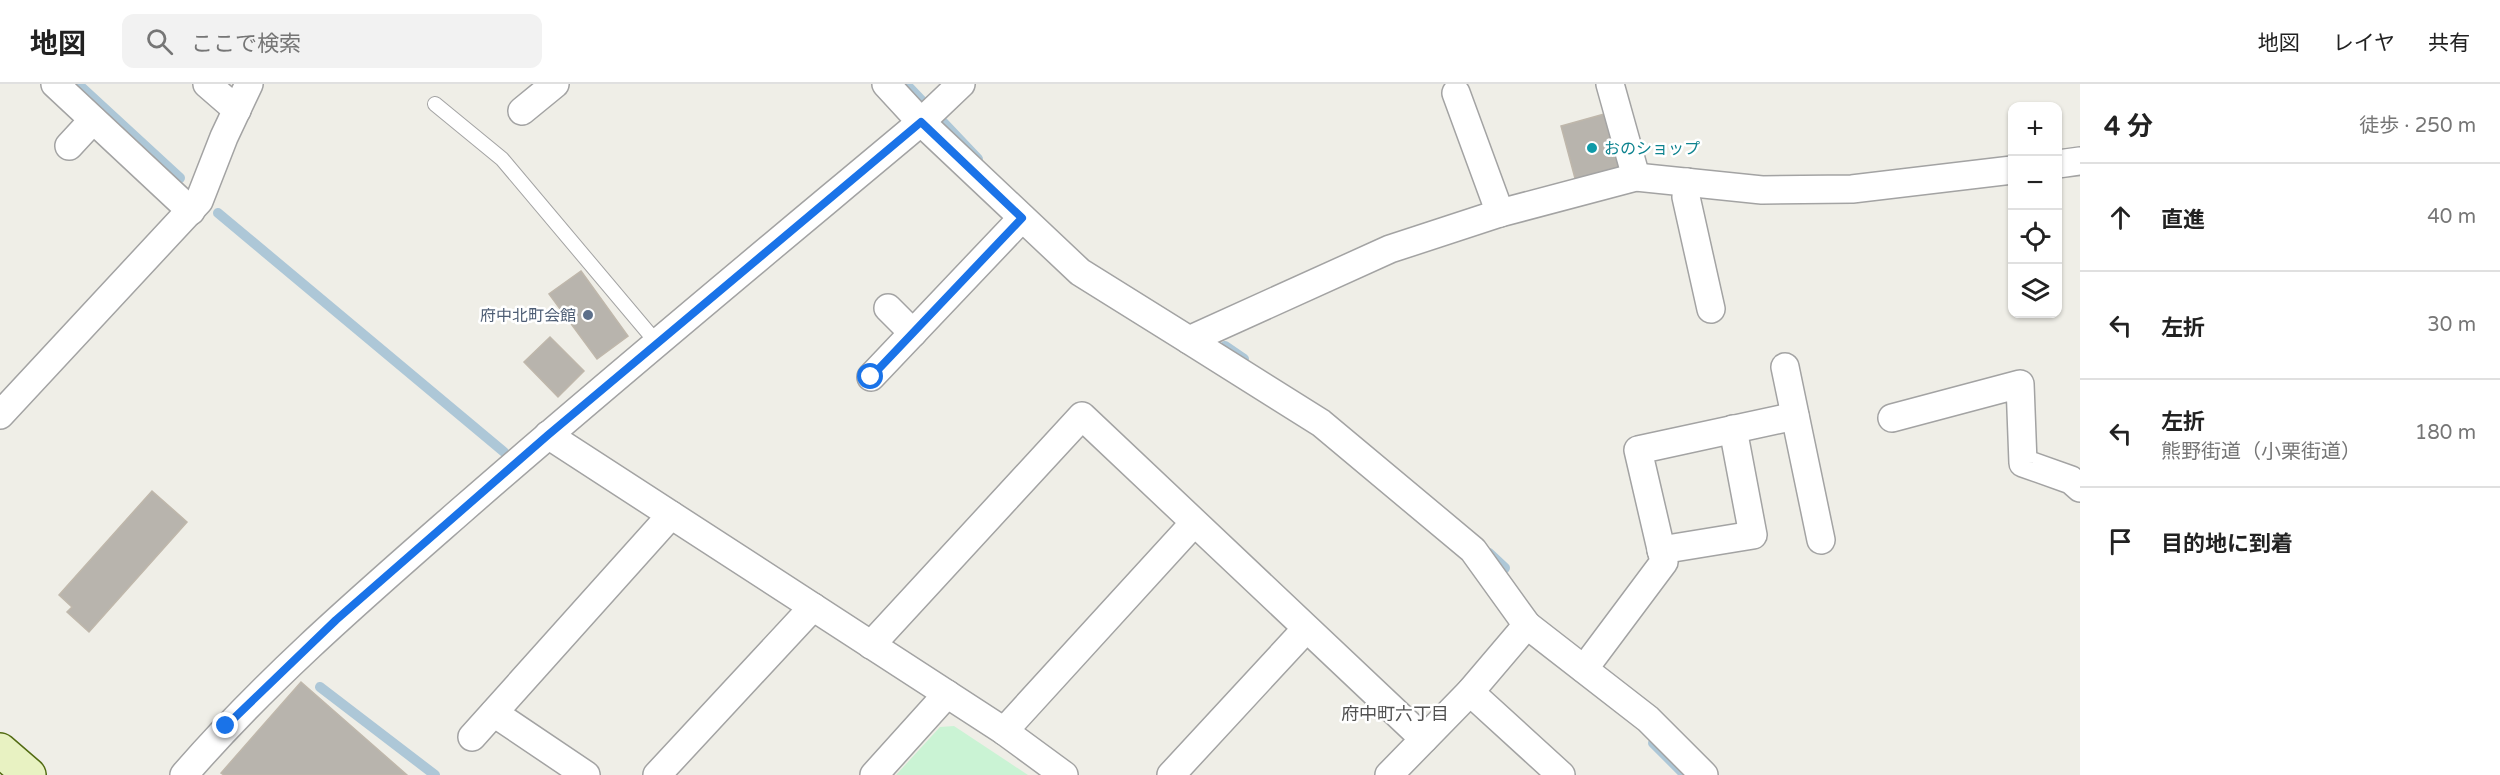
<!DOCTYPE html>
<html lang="ja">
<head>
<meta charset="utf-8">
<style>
  :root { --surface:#fff; --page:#f2f2f2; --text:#222; --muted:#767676; --line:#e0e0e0 }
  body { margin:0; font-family:"Varela Round","Noto Sans JP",sans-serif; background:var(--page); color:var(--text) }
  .controls { position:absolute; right:18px; top:18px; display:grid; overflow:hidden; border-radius:12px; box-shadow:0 2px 4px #0004 }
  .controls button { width:54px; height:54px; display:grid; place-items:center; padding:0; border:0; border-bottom:2px solid var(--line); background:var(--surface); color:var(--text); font:30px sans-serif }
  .stop { position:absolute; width:18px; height:18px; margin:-14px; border:4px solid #1a73e8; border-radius:50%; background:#fff }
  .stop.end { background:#1a73e8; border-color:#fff; box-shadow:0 2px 6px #0008 }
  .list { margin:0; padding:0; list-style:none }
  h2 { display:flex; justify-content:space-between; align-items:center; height:78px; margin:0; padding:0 24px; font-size:26px }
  h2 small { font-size:20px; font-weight:400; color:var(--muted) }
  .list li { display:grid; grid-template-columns:39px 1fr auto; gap:18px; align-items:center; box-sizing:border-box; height:108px; padding:0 24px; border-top:2px solid var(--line) }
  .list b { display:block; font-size:22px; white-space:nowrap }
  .list p { margin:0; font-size:20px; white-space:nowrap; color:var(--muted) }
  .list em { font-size:20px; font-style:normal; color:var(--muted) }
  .icon { flex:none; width:33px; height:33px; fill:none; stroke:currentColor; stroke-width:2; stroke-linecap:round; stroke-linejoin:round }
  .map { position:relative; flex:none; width:2080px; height:691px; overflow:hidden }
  header { display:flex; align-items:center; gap:36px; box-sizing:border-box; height:84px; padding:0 30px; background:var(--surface); border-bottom:2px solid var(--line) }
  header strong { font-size:28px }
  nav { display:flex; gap:33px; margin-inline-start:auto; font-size:21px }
  .search { width:420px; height:54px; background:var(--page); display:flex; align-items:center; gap:15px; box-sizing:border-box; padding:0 21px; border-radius:12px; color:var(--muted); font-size:22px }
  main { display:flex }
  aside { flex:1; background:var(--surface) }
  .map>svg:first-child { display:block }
</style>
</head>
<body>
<header>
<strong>地図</strong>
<div class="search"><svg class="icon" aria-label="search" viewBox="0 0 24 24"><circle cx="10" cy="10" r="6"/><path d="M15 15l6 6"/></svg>ここで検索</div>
<nav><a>地図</a><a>レイヤ</a><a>共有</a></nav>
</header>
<main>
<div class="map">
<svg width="2080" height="691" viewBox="0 0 2080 691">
  <rect width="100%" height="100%" fill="#efeee7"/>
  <polygon fill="#caf3d4" points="954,642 1028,691 896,691 940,643"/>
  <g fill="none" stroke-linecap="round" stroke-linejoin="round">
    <g stroke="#adc7d7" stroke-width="10">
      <polyline points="78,0 180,94"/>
      <polyline points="906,0 924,19"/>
      <polyline points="941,36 978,75"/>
      <polyline points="218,129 504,368"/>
      <polyline points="1225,262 1244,275"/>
      <polyline points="1489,469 1505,484"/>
      <polyline points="320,603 435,691"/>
      <polyline points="1653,659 1685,691"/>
    </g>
  </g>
  <g fill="#b8b4ad" stroke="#bfb7ab" stroke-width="1.5">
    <polygon points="1608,29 1622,86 1576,98 1561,42"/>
    <polygon points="581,187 628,252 597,275 549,210"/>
    <polygon points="550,253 584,287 558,313 524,278"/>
    <polygon points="152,407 187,438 89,548 67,528 72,523 59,511"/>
    <polygon points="301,598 407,691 224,691 221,689"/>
  </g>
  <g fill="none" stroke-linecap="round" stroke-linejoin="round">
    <defs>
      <polyline id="lane" points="435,20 502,75 657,259"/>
      <g id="street">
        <polyline points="55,0 191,127"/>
        <polyline points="207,0 237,26"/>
        <polyline points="886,0 921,38 1080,188 1189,256 1390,165 1500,129 1636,93 1762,106 1852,105 2012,86"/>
        <polyline points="1610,0 1636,93"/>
        <polyline points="1456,9 1500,129"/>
        <polyline points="522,27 555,0"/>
        <polyline points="69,62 93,36"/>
        <polyline points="2058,80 2080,77"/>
        <polyline points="1687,98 1686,113 1711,225"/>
        <polyline points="888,224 913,249"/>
        <polyline points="1189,256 1321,339 1473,466 1527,541 1470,608 1389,691"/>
        <polyline points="1785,283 1821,456"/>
        <polyline points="871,293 1022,134"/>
        <polyline points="0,331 199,117 224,53 249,0"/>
        <polyline points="1892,334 2020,300 2023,379 2071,396 2080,404"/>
        <polyline points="548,351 1004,647 1064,691"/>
        <polyline points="1661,466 1753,451 1733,345"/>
        <polyline points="1527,541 1648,635 1704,691"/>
        <polyline points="871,561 1082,332 1424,655"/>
        <polyline points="1584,585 1664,478 1638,366 1795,332"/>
        <polyline points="1470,608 1561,691"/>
        <polyline points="494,629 586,691"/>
        <polyline points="1004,647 1194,439"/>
        <polyline points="472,653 671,431"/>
        <path d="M184,691C268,594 366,510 463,425C614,293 768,166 921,38L961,0"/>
        <polyline points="657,691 813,523"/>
        <polyline points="874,691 947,610"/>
        <polyline points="1171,691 1306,545"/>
      </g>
      <polyline id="secondary" points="0,666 29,691"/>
    </defs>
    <use href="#lane" stroke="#a3a3a3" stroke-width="16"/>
    <use href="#street" stroke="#a3a3a3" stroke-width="30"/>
    <use href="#secondary" stroke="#526b12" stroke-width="36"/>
    <use href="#lane" stroke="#fff" stroke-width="14"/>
    <use href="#street" stroke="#fff" stroke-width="27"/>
    <use href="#secondary" stroke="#e8f2c2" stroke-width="33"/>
  </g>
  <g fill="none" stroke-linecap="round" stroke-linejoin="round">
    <polyline stroke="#1a73e8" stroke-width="8" points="226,642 336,536 548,351 921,38 1022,134 871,293"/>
  </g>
  <circle fill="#0f9aa8" stroke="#fff" stroke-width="2" cx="1592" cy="64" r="6"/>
  <circle fill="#5c6f8a" stroke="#fff" stroke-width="2" cx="588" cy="231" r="6"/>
  <g text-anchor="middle" stroke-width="5" stroke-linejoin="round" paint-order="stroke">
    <g font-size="16" fill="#0d838f" stroke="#fff" text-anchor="start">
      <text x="1604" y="70">おのショップ</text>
    </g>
    <g font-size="16" fill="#4e5e75" stroke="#fff" text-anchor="end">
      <text x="576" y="237">府中北町会館</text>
    </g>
    <g font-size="18" fill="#525252" stroke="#fff">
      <text x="1395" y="636">府中町六丁目</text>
    </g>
  </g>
</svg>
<div class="controls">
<button>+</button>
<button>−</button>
<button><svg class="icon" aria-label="locate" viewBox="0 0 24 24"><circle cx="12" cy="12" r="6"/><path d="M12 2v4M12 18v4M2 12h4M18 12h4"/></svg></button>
<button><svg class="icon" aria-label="layers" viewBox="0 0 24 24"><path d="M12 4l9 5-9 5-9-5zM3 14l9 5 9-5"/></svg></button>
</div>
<div class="stop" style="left:871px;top:293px"></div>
<div class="stop end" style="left:226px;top:642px"></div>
</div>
<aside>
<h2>4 分<small>徒歩 · 250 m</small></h2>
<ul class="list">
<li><svg class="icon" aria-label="ahead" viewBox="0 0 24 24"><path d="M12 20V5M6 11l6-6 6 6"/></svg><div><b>直進</b></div><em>40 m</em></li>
<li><svg class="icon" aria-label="left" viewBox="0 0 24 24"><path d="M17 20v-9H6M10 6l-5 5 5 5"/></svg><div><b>左折</b></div><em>30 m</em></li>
<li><svg class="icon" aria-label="left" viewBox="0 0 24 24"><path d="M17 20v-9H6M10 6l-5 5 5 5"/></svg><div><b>左折</b><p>熊野街道（小栗街道）</p></div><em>180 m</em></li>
<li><svg class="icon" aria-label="arrive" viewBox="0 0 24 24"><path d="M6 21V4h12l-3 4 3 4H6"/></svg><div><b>目的地に到着</b></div></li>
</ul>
</aside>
</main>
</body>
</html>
